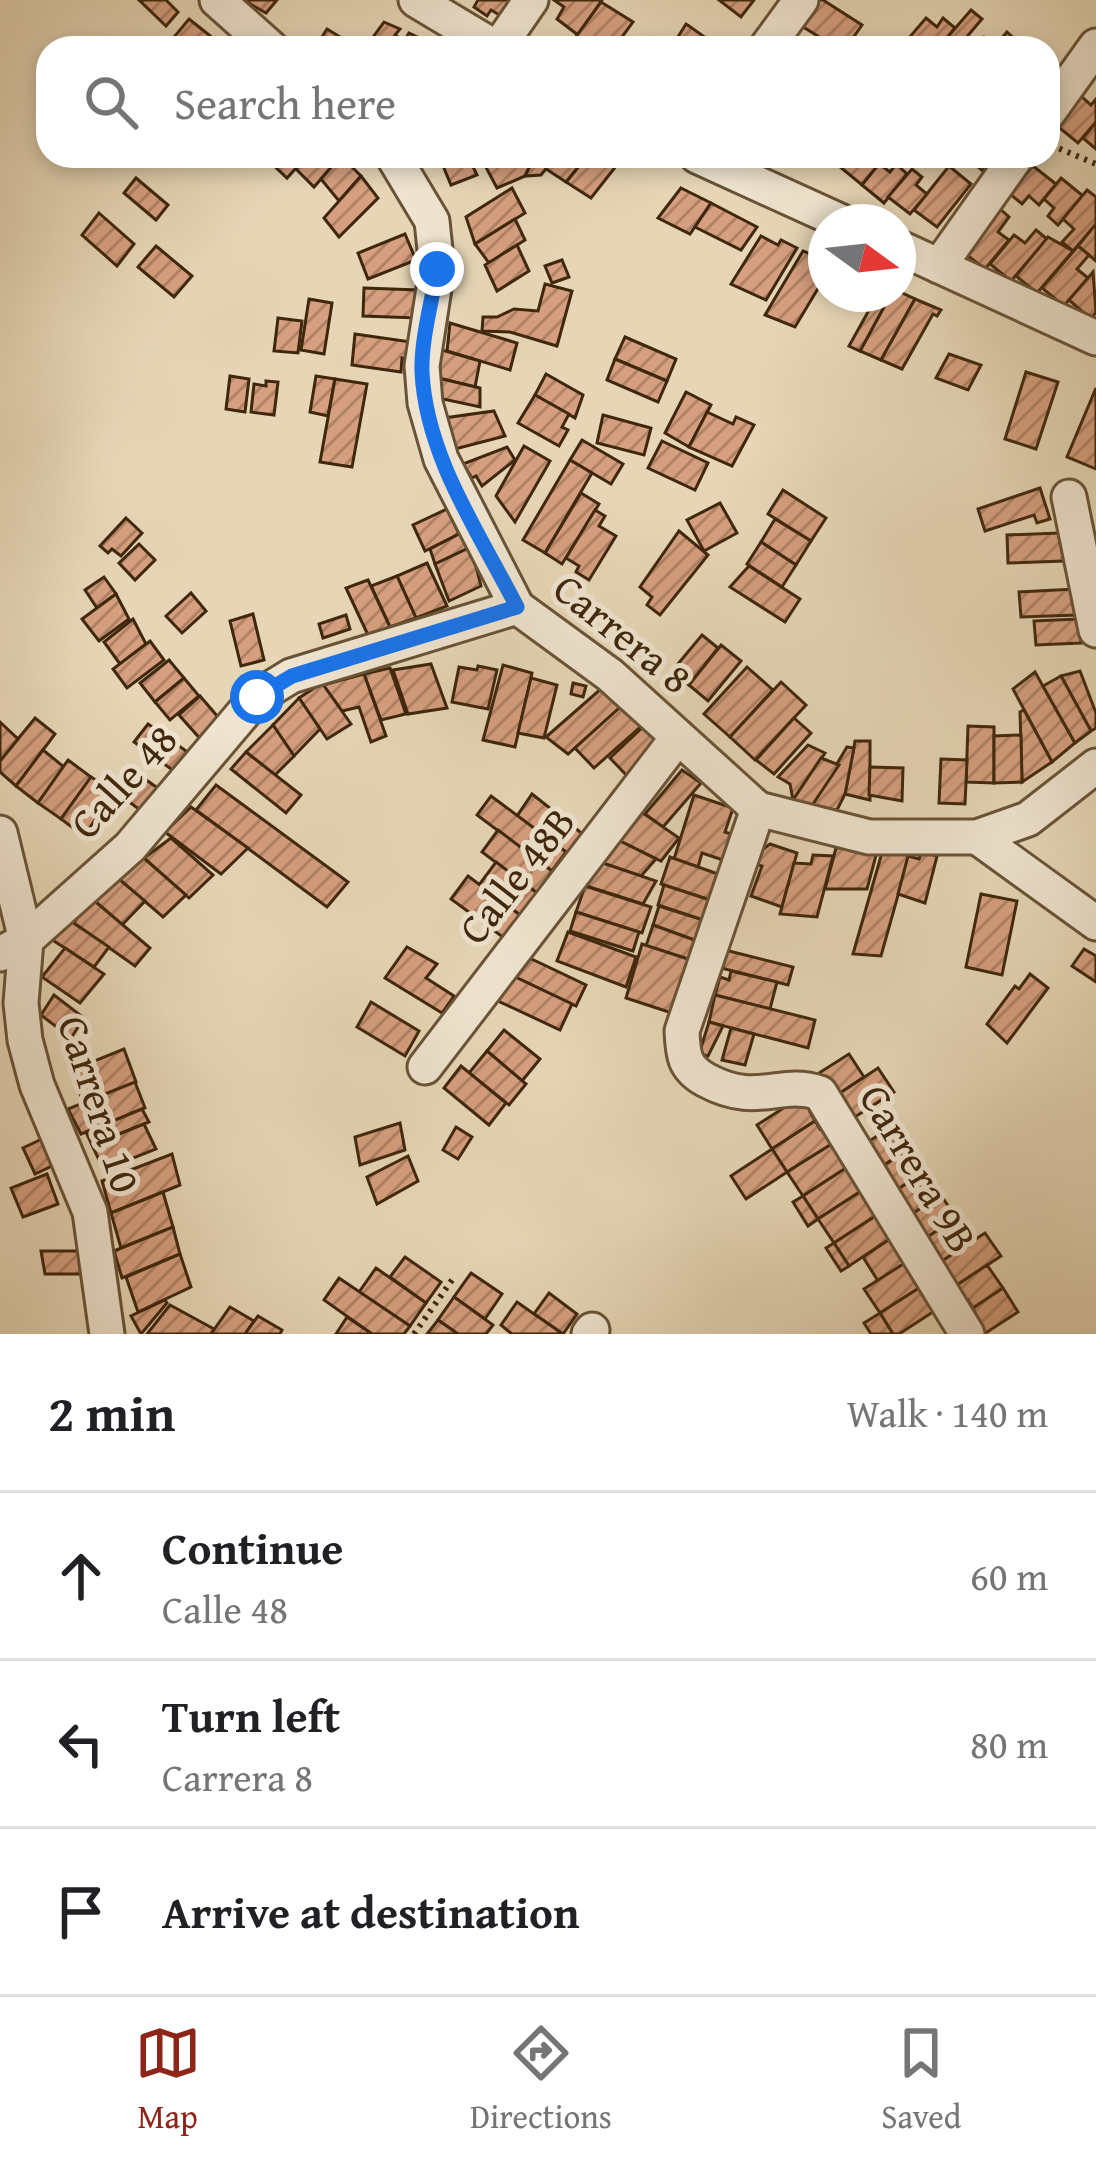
<!DOCTYPE html>
<html lang="en">
<head>
<meta charset="utf-8">
<style>
  :root { --surface:#fff; --page:#f2f2f2; --text:#202124; --muted:#757577; --line:#e0e0e0; --accent:#8f2418 }
  body { margin:0; font-family:"Gentium Book Plus",serif; background:var(--page); color:var(--text) }
  .compass { position:absolute; left:808px; top:204px; width:108px; height:108px; border-radius:50%; background:var(--surface); box-shadow:0 6px 18px #0003; rotate:105deg }
  .stop { position:absolute; width:36px; height:36px; margin:-27px; border:9px solid #1a73e8; border-radius:50%; background:#fff }
  .stop.end { background:#1a73e8; border-color:#fff; box-shadow:0 3px 12px #0008 }
  .list { margin:0; padding:0; list-style:none }
  h2 { display:flex; justify-content:space-between; align-items:center; height:156px; margin:0; padding:0 48px; font-size:51px }
  h2 small { font-size:39px; font-weight:400; color:var(--muted) }
  .list li { display:grid; grid-template-columns:78px 1fr auto; gap:36px; align-items:center; box-sizing:border-box; height:168px; padding:0 48px; border-top:3px solid var(--line) }
  .list b { display:block; font-size:45px; white-space:nowrap }
  .list p { margin:0; font-size:39px; white-space:nowrap; color:var(--muted) }
  .list em { font-size:39px; font-style:normal; color:var(--muted) }
  .icon { flex:none; width:66px; height:66px; fill:none; stroke:currentColor; stroke-width:2; stroke-linecap:round; stroke-linejoin:round }
  .map { position:relative; flex:none; width:1096px; height:1334px; overflow:hidden }
  .search { position:absolute; background:var(--surface); box-shadow:0 6px 18px #0003; left:36px; right:36px; top:36px; height:132px; display:flex; align-items:center; gap:30px; box-sizing:border-box; padding:0 42px; border-radius:36px; color:var(--muted); font-size:45px }
  .sheet { height:660px; background:var(--surface) }
  nav { display:flex; justify-content:space-around; align-items:center; box-sizing:border-box; height:168px; border-top:3px solid var(--line); background:var(--surface); font-size:33px; color:var(--muted) }
  nav a { display:grid; justify-items:center; gap:6px }
  nav .on { color:var(--accent) }
  .map>svg:first-child { display:block }
</style>
</head>
<body>
<div class="map">
<svg width="1096" height="1334" viewBox="0 0 1096 1334">
  <defs>
    <pattern id="building-hatch" width="6" height="6" patternUnits="userSpaceOnUse" patternTransform="scale(3)"><rect width="6" height="6" fill="#d69f7f"/><path d="M-1 1l2-2M0 6l6-6M5 7l2-2" fill="none" stroke="#af8266"/></pattern>
  </defs>
  <rect width="100%" height="100%" fill="#e6d6b6"/>
  <filter id="stains"><feTurbulence type="fractalNoise" baseFrequency=".00167" numOctaves="4"/><feColorMatrix values="0 0 0 0 .2 0 0 0 0 .09 0 0 0 0 .02 0 0 0 .5 -.17"/></filter>
  <radialGradient id="worn" r=".72"><stop offset=".6" stop-color="#630" stop-opacity="0"/><stop offset="1" stop-color="#630" stop-opacity=".3"/></radialGradient>
  <g fill="url(#building-hatch)" stroke="#3f270c" stroke-width="3">
    <polygon points="139,0 166,0 178,12 166,26"/>
    <polygon points="277,0 266,13 245,1 246,0"/>
    <polygon points="478,0 511,0 501,16 491,10 487,16 474,7"/>
    <polygon points="554,0 602,0 578,35 557,19 564,7"/>
    <polygon points="719,0 754,0 741,17"/>
    <polygon points="816,0 823,0 862,25 846,48 837,48 800,25"/>
    <polygon points="601,2 633,22 614,48 589,48 575,38"/>
    <polygon points="971,10 982,19 965,39 974,48 938,48"/>
    <polygon points="926,18 937,27 943,18 955,28 938,48 919,48 908,39"/>
    <polygon points="189,19 209,35 224,48 165,48"/>
    <polygon points="384,22 400,29 395,35 404,41 409,33 413,35 405,48 365,48"/>
    <polygon points="686,24 689,26 720,48 671,48"/>
    <polygon points="327,29 358,48 315,48"/>
    <polygon points="1007,32 1018,42 1012,48 975,48 984,37 995,46"/>
    <polygon points="413,35 430,43 427,48 405,48"/>
    <polygon points="1081,96 1091,105 1096,99 1096,122 1078,143 1056,125"/>
    <polygon points="1096,122 1096,149 1083,138"/>
    <polygon points="269,156 307,156 287,178 267,159"/>
    <polygon points="307,156 341,156 314,187 296,169"/>
    <polygon points="341,156 361,176 339,201 321,179"/>
    <polygon points="439,156 468,156 477,175 451,185"/>
    <polygon points="480,156 535,156 525,176 497,188"/>
    <polygon points="535,156 556,156 541,175 525,176"/>
    <polygon points="587,156 624,156 591,198 566,182"/>
    <polygon points="587,156 566,182 546,169 556,156"/>
    <polygon points="848,156 870,156 879,164 862,185 839,166"/>
    <polygon points="975,156 994,156 983,171 971,161"/>
    <polygon points="879,164 890,172 896,164 907,174 884,203 862,185"/>
    <polygon points="949,166 971,184 937,227 914,210"/>
    <polygon points="1033,166 1056,184 1039,205 1029,196 1022,204 1010,194"/>
    <polygon points="912,169 922,177 916,185 927,194 910,214 888,197"/>
    <polygon points="361,176 378,198 339,237 324,218"/>
    <polygon points="136,178 168,205 156,220 124,193"/>
    <polygon points="1061,178 1083,196 1058,225 1048,216 1054,208 1044,199"/>
    <polygon points="512,188 525,213 475,244 466,217"/>
    <polygon points="681,188 711,203 690,234 658,218"/>
    <polygon points="1087,190 1096,197 1096,224 1073,251 1062,242 1074,229 1063,219"/>
    <polygon points="711,203 757,227 741,250 695,227"/>
    <polygon points="999,208 1009,217 998,232 1009,240 985,269 963,252"/>
    <polygon points="99,213 134,244 117,266 82,235"/>
    <polygon points="515,219 525,240 489,263 475,244"/>
    <polygon points="1096,224 1096,261 1078,246"/>
    <polygon points="1036,230 1047,239 1011,281 990,264 1014,235 1025,243"/>
    <polygon points="405,234 416,260 368,279 358,253"/>
    <polygon points="761,236 778,245 781,240 797,248 766,300 731,284"/>
    <polygon points="1048,237 1073,251 1037,293 1016,276"/>
    <polygon points="517,245 529,271 497,291 485,265"/>
    <polygon points="156,246 192,276 174,297 138,267"/>
    <polygon points="1078,246 1089,255 1077,269 1088,278 1064,306 1042,288"/>
    <polygon points="803,251 826,260 826,275 795,327 765,315"/>
    <polygon points="562,260 569,277 552,283 545,266"/>
    <polygon points="1093,272 1096,312 1091,319 1069,300"/>
    <polygon points="545,284 572,291 557,346 510,332 482,331 483,317 497,317 514,309 538,311"/>
    <polygon points="364,288 418,290 417,318 363,316"/>
    <polygon points="898,291 915,299 881,360 860,351 891,294"/>
    <polygon points="878,294 891,294 860,351 849,346"/>
    <polygon points="309,299 332,303 324,354 301,350"/>
    <polygon points="915,299 941,310 937,316 933,314 902,369 881,360"/>
    <polygon points="278,318 302,321 298,353 274,351"/>
    <polygon points="450,323 517,343 510,370 447,351"/>
    <polygon points="355,334 411,342 409,359 402,358 401,372 352,365"/>
    <polygon points="625,337 676,359 667,381 615,359"/>
    <polygon points="442,350 480,361 475,387 434,377"/>
    <polygon points="949,354 981,365 968,390 936,378"/>
    <polygon points="615,359 667,381 658,402 607,380"/>
    <polygon points="1026,372 1058,382 1036,449 1005,439"/>
    <polygon points="546,374 583,395 575,418 535,395"/>
    <polygon points="230,376 249,379 245,412 226,409"/>
    <polygon points="316,376 335,379 328,416 310,412"/>
    <polygon points="434,377 480,388 480,407 434,397"/>
    <polygon points="335,379 367,384 352,467 320,462"/>
    <polygon points="266,381 278,382 274,415 251,412 254,384 266,386"/>
    <polygon points="1096,388 1096,469 1067,457"/>
    <polygon points="686,392 711,405 689,447 665,433"/>
    <polygon points="535,395 569,414 562,427 568,430 559,446 518,423"/>
    <polygon points="494,411 505,436 455,449 437,419"/>
    <polygon points="707,412 733,424 736,417 754,425 732,466 689,447"/>
    <polygon points="603,415 651,428 644,455 597,443"/>
    <polygon points="582,440 623,464 611,484 570,460"/>
    <polygon points="662,441 708,463 695,490 648,468"/>
    <polygon points="524,446 550,461 515,522 496,496"/>
    <polygon points="507,447 515,460 482,486 476,476 472,478 463,464"/>
    <polygon points="570,460 592,473 545,553 523,540"/>
    <polygon points="1040,488 1050,519 1037,523 1034,515 985,531 978,509"/>
    <polygon points="783,490 826,518 811,541 768,514"/>
    <polygon points="581,493 599,504 562,564 545,553"/>
    <polygon points="720,503 737,533 704,551 687,520"/>
    <polygon points="447,509 459,534 425,551 413,525"/>
    <polygon points="595,510 605,516 599,526 616,536 589,580 576,572 579,566 566,558"/>
    <polygon points="126,518 142,533 121,556 112,549 108,553 100,546"/>
    <polygon points="775,519 811,541 796,565 761,542"/>
    <polygon points="679,531 708,555 660,615 647,605 652,597 640,587"/>
    <polygon points="461,533 471,547 435,564 430,549"/>
    <polygon points="1058,533 1064,561 1008,563 1007,535"/>
    <polygon points="761,542 796,565 782,587 747,564"/>
    <polygon points="139,544 155,560 135,580 119,563"/>
    <polygon points="471,547 481,586 449,601 435,564"/>
    <polygon points="427,563 447,606 416,618 397,576"/>
    <polygon points="749,566 800,599 785,622 730,587"/>
    <polygon points="397,576 416,618 390,627 371,586"/>
    <polygon points="104,577 116,594 97,608 85,590"/>
    <polygon points="368,580 390,627 368,635 346,588"/>
    <polygon points="1075,589 1077,615 1021,617 1019,592"/>
    <polygon points="191,593 206,611 182,633 166,616"/>
    <polygon points="116,594 129,619 99,641 82,619"/>
    <polygon points="253,614 264,660 241,666 230,621"/>
    <polygon points="346,615 350,629 323,638 319,624"/>
    <polygon points="133,619 146,644 120,664 104,642"/>
    <polygon points="1078,619 1081,643 1036,645 1034,621"/>
    <polygon points="702,635 718,648 689,685 672,671"/>
    <polygon points="150,641 164,660 127,688 113,669"/>
    <polygon points="721,645 741,661 708,701 689,685"/>
    <polygon points="169,660 184,678 155,702 140,683"/>
    <polygon points="431,664 447,708 408,714 393,670"/>
    <polygon points="503,665 532,673 515,747 483,740"/>
    <polygon points="478,666 497,670 488,709 452,702 459,667 477,670"/>
    <polygon points="747,667 773,690 730,737 704,714"/>
    <polygon points="390,668 406,714 381,720 364,674"/>
    <polygon points="1080,671 1096,713 1096,728 1091,731 1061,676"/>
    <polygon points="1035,672 1075,743 1052,762 1013,689"/>
    <polygon points="364,674 386,736 371,742 359,707 342,711 323,685"/>
    <polygon points="1061,676 1091,731 1075,743 1043,686"/>
    <polygon points="184,678 199,696 170,720 155,702"/>
    <polygon points="531,678 557,685 544,738 518,733"/>
    <polygon points="781,682 806,705 755,760 730,737"/>
    <polygon points="322,683 351,724 327,739 299,698"/>
    <polygon points="573,683 586,686 583,697 571,694"/>
    <polygon points="602,688 625,703 568,754 546,737"/>
    <polygon points="200,696 224,724 204,743 179,715"/>
    <polygon points="299,698 320,729 294,756 273,725"/>
    <polygon points="628,700 647,721 594,768 575,748"/>
    <polygon points="1024,710 1052,762 1022,782 1020,712"/>
    <polygon points="35,718 55,734 16,786 0,772 0,761"/>
    <polygon points="794,718 811,733 774,774 756,760"/>
    <polygon points="0,722 18,739 0,761"/>
    <polygon points="148,724 196,758 182,777 134,742"/>
    <polygon points="273,725 294,756 275,775 246,752"/>
    <polygon points="644,726 662,746 631,780 610,758"/>
    <polygon points="968,726 994,727 994,783 966,782"/>
    <polygon points="1021,735 1022,782 994,783 994,736"/>
    <polygon points="855,741 870,741 870,800 845,794"/>
    <polygon points="808,745 825,753 793,800 790,784 778,777"/>
    <polygon points="847,747 854,748 845,794 837,810 811,807"/>
    <polygon points="43,750 64,767 38,803 16,786"/>
    <polygon points="246,752 301,795 286,813 231,769"/>
    <polygon points="821,758 839,765 811,807 793,800"/>
    <polygon points="941,759 967,760 965,804 939,803"/>
    <polygon points="68,760 91,777 61,819 38,803"/>
    <polygon points="128,767 166,794 151,818 113,790"/>
    <polygon points="870,767 903,768 902,801 869,795"/>
    <polygon points="682,770 701,783 663,827 645,814"/>
    <polygon points="91,777 114,792 84,836 61,819"/>
    <polygon points="216,785 348,882 327,907 196,810"/>
    <polygon points="532,794 584,835 570,855 517,816"/>
    <polygon points="694,795 733,808 725,832 731,834 723,860 702,853 698,867 674,859"/>
    <polygon points="491,796 566,852 552,871 477,815"/>
    <polygon points="191,807 248,848 221,874 165,832"/>
    <polygon points="640,811 679,838 661,861 616,839"/>
    <polygon points="498,830 552,871 537,893 482,852"/>
    <polygon points="171,838 213,875 189,898 144,858"/>
    <polygon points="616,839 656,859 641,876 599,862"/>
    <polygon points="770,844 797,853 782,907 751,896 762,866 758,865 761,851"/>
    <polygon points="836,848 878,848 867,889 825,889"/>
    <polygon points="883,849 911,849 881,956 853,954"/>
    <polygon points="137,852 186,895 163,917 113,874"/>
    <polygon points="922,852 937,856 925,903 898,894 908,856 919,859"/>
    <polygon points="813,855 833,856 817,917 780,914 794,863 811,864"/>
    <polygon points="670,857 718,874 710,900 661,884"/>
    <polygon points="594,860 656,881 643,904 580,884"/>
    <polygon points="496,862 537,893 520,915 479,885"/>
    <polygon points="113,874 145,901 122,925 90,897"/>
    <polygon points="468,876 520,915 504,938 451,899"/>
    <polygon points="664,885 710,900 703,920 658,905"/>
    <polygon points="585,886 651,907 642,933 576,912"/>
    <polygon points="981,894 1017,901 1002,975 966,967"/>
    <polygon points="90,897 150,948 135,966 74,923"/>
    <polygon points="659,906 703,920 697,941 653,925"/>
    <polygon points="576,912 639,932 633,951 570,931"/>
    <polygon points="66,918 109,947 94,967 51,939"/>
    <polygon points="653,925 697,941 691,960 646,946"/>
    <polygon points="568,932 636,957 626,987 557,961"/>
    <polygon points="642,944 691,960 675,1014 626,998"/>
    <polygon points="407,947 437,964 426,978 454,996 442,1013 385,978"/>
    <polygon points="65,948 104,974 80,1003 42,977"/>
    <polygon points="1084,949 1096,956 1096,982 1072,966"/>
    <polygon points="725,950 793,967 788,985 721,968"/>
    <polygon points="519,953 586,985 576,1006 509,974"/>
    <polygon points="731,971 777,982 770,1009 715,995 720,977 729,980"/>
    <polygon points="509,974 572,1004 560,1030 496,1000"/>
    <polygon points="1030,974 1048,988 1007,1043 987,1024 1015,986 1019,989"/>
    <polygon points="54,995 84,1018 71,1038 41,1015"/>
    <polygon points="715,995 815,1020 808,1048 709,1022"/>
    <polygon points="371,1002 419,1031 405,1056 357,1027"/>
    <polygon points="709,1022 723,1026 708,1056 699,1054"/>
    <polygon points="731,1028 754,1034 745,1065 722,1060"/>
    <polygon points="504,1030 540,1059 522,1081 487,1051"/>
    <polygon points="124,1049 136,1082 83,1103 72,1070"/>
    <polygon points="487,1051 526,1084 509,1105 469,1073"/>
    <polygon points="849,1054 864,1077 831,1099 819,1073"/>
    <polygon points="461,1066 506,1103 489,1125 444,1088"/>
    <polygon points="878,1068 894,1092 850,1120 831,1099"/>
    <polygon points="135,1082 145,1108 81,1134 68,1109"/>
    <polygon points="804,1095 814,1110 810,1112 815,1121 772,1149 757,1125"/>
    <polygon points="142,1109 149,1122 92,1145 86,1132"/>
    <polygon points="815,1121 820,1129 824,1126 835,1142 787,1172 772,1149"/>
    <polygon points="400,1123 405,1150 360,1165 355,1137"/>
    <polygon points="144,1124 156,1149 108,1168 104,1158 99,1160 92,1145"/>
    <polygon points="895,1124 910,1148 881,1167 862,1146"/>
    <polygon points="456,1127 472,1137 458,1159 443,1150"/>
    <polygon points="44,1138 56,1164 35,1174 23,1148"/>
    <polygon points="835,1142 845,1157 841,1160 846,1168 803,1196 787,1172"/>
    <polygon points="910,1148 926,1171 892,1193 877,1170"/>
    <polygon points="772,1149 787,1172 746,1199 731,1176"/>
    <polygon points="172,1154 180,1185 111,1213 102,1181"/>
    <polygon points="408,1156 418,1181 377,1204 367,1177"/>
    <polygon points="846,1168 866,1188 818,1219 803,1196"/>
    <polygon points="926,1171 941,1195 912,1214 892,1193"/>
    <polygon points="47,1174 58,1204 23,1217 11,1188"/>
    <polygon points="866,1188 877,1215 834,1243 818,1219"/>
    <polygon points="163,1192 173,1227 121,1248 111,1213"/>
    <polygon points="941,1195 956,1218 923,1240 912,1214"/>
    <polygon points="803,1196 818,1219 808,1226 793,1202"/>
    <polygon points="877,1215 896,1235 849,1266 834,1243"/>
    <polygon points="956,1218 972,1242 942,1261 923,1240"/>
    <polygon points="173,1227 180,1254 122,1278 114,1251"/>
    <polygon points="985,1233 1001,1256 954,1287 942,1261"/>
    <polygon points="896,1235 908,1261 878,1281 863,1257"/>
    <polygon points="834,1243 849,1266 841,1271 826,1248"/>
    <polygon points="41,1251 88,1251 92,1274 45,1274"/>
    <polygon points="180,1254 191,1287 138,1312 126,1277"/>
    <polygon points="405,1257 441,1282 426,1303 390,1277"/>
    <polygon points="908,1261 927,1283 880,1313 864,1289"/>
    <polygon points="987,1265 1003,1288 973,1308 968,1300 964,1303 954,1287"/>
    <polygon points="376,1268 426,1303 410,1326 359,1292"/>
    <polygon points="471,1273 502,1294 485,1319 454,1297"/>
    <polygon points="339,1278 410,1326 404,1334 372,1334 324,1300"/>
    <polygon points="927,1283 942,1306 899,1334 893,1334 880,1313"/>
    <polygon points="1003,1288 1018,1312 984,1334 973,1308"/>
    <polygon points="549,1293 577,1314 563,1334 534,1314"/>
    <polygon points="454,1297 493,1325 486,1334 458,1334 438,1320"/>
    <polygon points="165,1300 167,1303 141,1334 131,1316"/>
    <polygon points="517,1302 534,1314 563,1334 512,1334 507,1330 501,1325"/>
    <polygon points="170,1305 214,1329 211,1334 147,1334"/>
    <polygon points="230,1307 254,1321 245,1334 211,1334"/>
    <polygon points="880,1313 893,1334 871,1334 864,1323"/>
    <polygon points="258,1316 282,1330 280,1334 245,1334"/>
    <polygon points="347,1317 372,1334 336,1334"/>
    <polygon points="438,1320 451,1329 458,1334 427,1334"/>
  </g>
  <g fill="none" stroke-linecap="round" stroke-linejoin="round">
    <defs>
      <g id="minor">
        <polyline points="217,0 271,48"/>
        <polyline points="416,0 496,48"/>
        <polyline points="498,48 531,0"/>
        <polyline points="766,48 801,0"/>
        <polyline points="1048,113 1096,46"/>
        <polyline points="393,156 432,221 437,269 422,366 425,403 441,459 517,607 610,675 758,809 869,837 977,837 1028,819 1096,766"/>
        <polyline points="697,156 842,222"/>
        <polyline points="898,247 1096,338"/>
        <polyline points="939,266 1017,156"/>
        <polyline points="1069,497 1096,630"/>
        <path d="M758,809L682,1031C683,1055 684,1068 706,1080C758,1108 779,1079 820,1093L967,1334"/>
        <polyline points="0,833 26,940 21,1003 25,1040 37,1085 90,1212 107,1334"/>
        <polyline points="977,837 1096,923"/>
        <polyline points="0,954 26,940 130,847 257,697 291,676 517,607"/>
        <polyline points="425,1067 678,737"/>
        <polyline points="589,1334 592,1330"/>
      </g>
    </defs>
    <use href="#minor" stroke="#695336" stroke-width="39"/>
    <g stroke="#3f270c" stroke-width="6" stroke-dasharray="3 6" stroke-linecap="butt">
      <polyline points="1051,145 1096,164"/>
      <polyline points="414,1334 452,1280"/>
    </g>
    <use href="#minor" stroke="#efe4d0" stroke-width="33"/>
  </g>
  <g fill="none" stroke-linecap="round" stroke-linejoin="round">
    <path stroke="#1a73e8" stroke-width="15" d="M257,697L292,676L517,607C480,534 426,457 422,372C421,339 432,302 437,269"/>
  </g>
  <g text-anchor="middle" stroke-width="10" stroke-linejoin="round" paint-order="stroke">
    <g font-size="42" fill="#3f270c" stroke="#efe4d0">
      <text transform="translate(623 633) rotate(39)" y="15">Carrera 8</text>
      <text transform="translate(123 781) rotate(-48)" y="15">Calle 48</text>
      <text transform="translate(516 875) rotate(-52)" y="15">Calle 48B</text>
      <text transform="translate(100 1104) rotate(72)" y="15">Carrera 10</text>
      <text transform="translate(919 1168) rotate(59)" y="15">Carrera 9B</text>
    </g>
  </g>
  <rect width="100%" height="100%" filter="url(#stains)"/>
  <rect width="100%" height="100%" fill="url(#worn)"/>
</svg>
<svg class="compass" viewBox="-18 -18 36 36"><path d="M0-13l5 13h-10z" fill="#e53935"/><path d="M0 13l5-13h-10z" fill="#757577"/></svg>
<div class="stop" style="left:257px;top:697px"></div>
<div class="stop end" style="left:437px;top:269px"></div>
<div class="search"><svg class="icon" aria-label="search" viewBox="0 0 24 24"><circle cx="10" cy="10" r="6"/><path d="M15 15l6 6"/></svg>Search here</div>
</div>
<section class="sheet">
<h2>2 min<small>Walk · 140 m</small></h2>
<ul class="list">
<li><svg class="icon" aria-label="ahead" viewBox="0 0 24 24"><path d="M12 20V5M6 11l6-6 6 6"/></svg><div><b>Continue</b><p>Calle 48</p></div><em>60 m</em></li>
<li><svg class="icon" aria-label="left" viewBox="0 0 24 24"><path d="M17 20v-9H6M10 6l-5 5 5 5"/></svg><div><b>Turn left</b><p>Carrera 8</p></div><em>80 m</em></li>
<li><svg class="icon" aria-label="arrive" viewBox="0 0 24 24"><path d="M6 21V4h12l-3 4 3 4H6"/></svg><div><b>Arrive at destination</b></div></li>
</ul>
</section>
<nav>
<a class="on"><svg class="icon" aria-label="map" viewBox="0 0 24 24"><path d="M3 6l6-2 6 2 6-2v14l-6 2-6-2-6 2zM9 4v14M15 6v14"/></svg>Map</a>
<a><svg class="icon" aria-label="directions" viewBox="0 0 24 24"><path d="M12 3l9 9-9 9-9-9zM9 14v-3h6M13 9l2 2-2 2"/></svg>Directions</a>
<a><svg class="icon" aria-label="saved" viewBox="0 0 24 24"><path d="M7 4h10v16l-5-4-5 4z"/></svg>Saved</a>
</nav>
</body>
</html>
